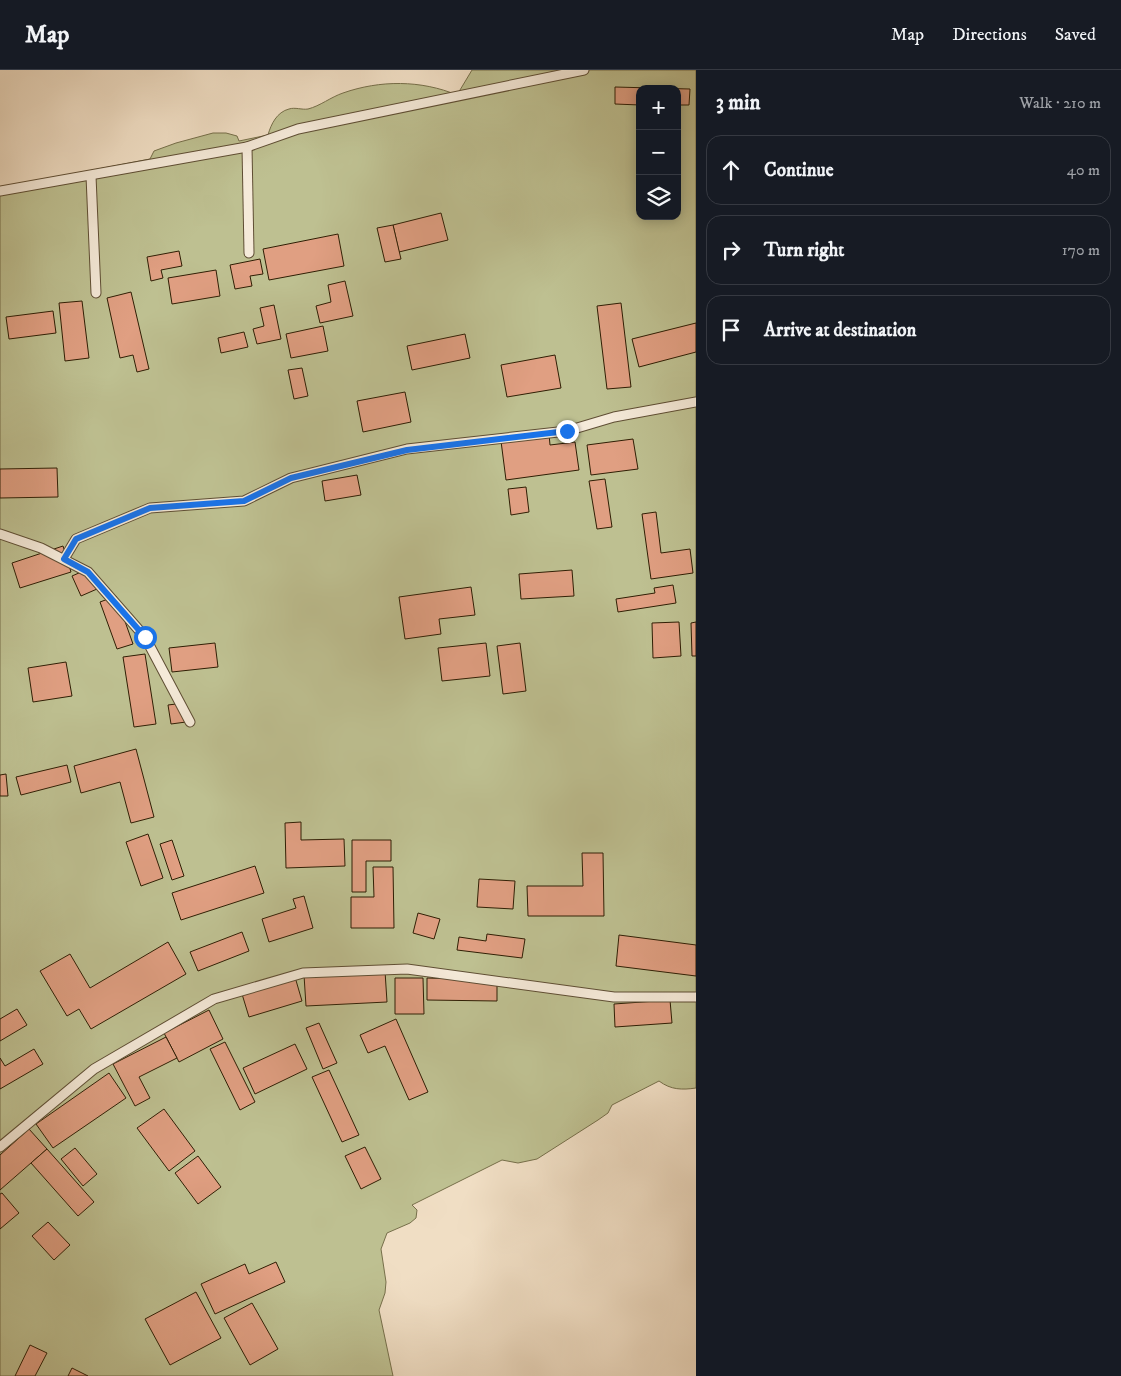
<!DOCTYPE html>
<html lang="en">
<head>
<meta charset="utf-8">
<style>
  :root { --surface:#171b24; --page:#242831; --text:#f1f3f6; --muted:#9ea1a6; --line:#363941 }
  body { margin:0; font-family:"IM FELL DW Pica",serif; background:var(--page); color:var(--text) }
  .controls { position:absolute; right:15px; top:15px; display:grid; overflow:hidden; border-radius:10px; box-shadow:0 2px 12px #0003 }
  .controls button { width:45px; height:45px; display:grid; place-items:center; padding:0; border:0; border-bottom:1px solid var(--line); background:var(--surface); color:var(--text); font:25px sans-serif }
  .stop { position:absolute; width:15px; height:15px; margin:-11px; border:4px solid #1a73e8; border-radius:50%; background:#fff }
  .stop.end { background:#1a73e8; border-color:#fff; box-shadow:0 1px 5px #0008 }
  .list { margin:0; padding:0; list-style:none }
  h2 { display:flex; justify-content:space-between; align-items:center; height:65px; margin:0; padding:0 20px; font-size:21px }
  h2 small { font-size:16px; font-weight:400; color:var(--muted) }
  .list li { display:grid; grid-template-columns:32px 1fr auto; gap:15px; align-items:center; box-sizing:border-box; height:70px; margin:0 10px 10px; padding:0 10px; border:1px solid var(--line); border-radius:15px }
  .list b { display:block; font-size:19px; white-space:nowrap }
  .list em { font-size:16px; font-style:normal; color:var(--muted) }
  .icon { flex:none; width:28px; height:28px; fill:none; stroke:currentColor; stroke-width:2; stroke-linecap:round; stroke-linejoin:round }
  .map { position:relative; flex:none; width:696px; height:1306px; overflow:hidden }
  header { display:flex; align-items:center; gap:30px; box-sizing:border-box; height:70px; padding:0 25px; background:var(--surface); border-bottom:1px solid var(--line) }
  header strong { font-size:24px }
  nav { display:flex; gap:28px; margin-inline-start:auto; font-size:18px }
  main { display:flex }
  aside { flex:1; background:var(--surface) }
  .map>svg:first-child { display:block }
</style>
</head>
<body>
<header>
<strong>Map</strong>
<nav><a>Map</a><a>Directions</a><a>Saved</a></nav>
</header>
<main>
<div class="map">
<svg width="696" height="1306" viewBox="0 0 696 1306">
  <rect width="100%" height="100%" fill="#f0dec4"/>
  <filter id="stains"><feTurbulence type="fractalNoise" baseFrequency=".004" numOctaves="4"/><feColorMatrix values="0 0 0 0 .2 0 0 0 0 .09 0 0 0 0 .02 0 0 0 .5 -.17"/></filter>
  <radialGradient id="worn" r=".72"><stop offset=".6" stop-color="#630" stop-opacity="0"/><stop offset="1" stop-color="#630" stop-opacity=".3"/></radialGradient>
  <path fill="#bec091" stroke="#766f4a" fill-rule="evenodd" d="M472,0H696V1018C682,1020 671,1020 659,1011L612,1035L608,1043L598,1050L537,1089L518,1093L502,1090L412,1135L417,1140L416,1148L410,1153L387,1163L381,1179L386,1212L385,1223L379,1240L393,1306H0V118L150,89L154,81L176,73L213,63H226L237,66L239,71L268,65C271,54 277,42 289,39C295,37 302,40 308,39C320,36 331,27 343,23C380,10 421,10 457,25ZM640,19H677V146H640Z"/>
  <g fill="#e09f82" stroke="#2f1e04">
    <polygon points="615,17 690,19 689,35 677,35 677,19 640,19 640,35 615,34"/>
    <polygon points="441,143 448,170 399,182 393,155"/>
    <polygon points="393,155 401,189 385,192 377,158"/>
    <polygon points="338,164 344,196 269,210 263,179"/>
    <polygon points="179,181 182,196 161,200 163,208 151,211 147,187"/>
    <polygon points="260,189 263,204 250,206 252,216 235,219 230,195"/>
    <polygon points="216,200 220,226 172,234 168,208"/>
    <polygon points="345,211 353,246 320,253 316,236 331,232 328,215"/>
    <polygon points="131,222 149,299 137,302 133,285 120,288 107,228"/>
    <polygon points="82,231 89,288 65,291 59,233"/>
    <polygon points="621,233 631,317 607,319 597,236"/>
    <polygon points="274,235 281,269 257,274 253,259 264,256 260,238"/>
    <polygon points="53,241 56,263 9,269 6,247"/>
    <polygon points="696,253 696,282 639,297 632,269"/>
    <polygon points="323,256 328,281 291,288 286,264"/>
    <polygon points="244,262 248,277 221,283 218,268"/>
    <polygon points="465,264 470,288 412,300 407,276"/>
    <polygon points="555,285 561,318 507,327 501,295"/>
    <polygon points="302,298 308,326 294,329 288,300"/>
    <polygon points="405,322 411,352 363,362 357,331"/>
    <polygon points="549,364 550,375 575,372 579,400 506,410 501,371"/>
    <polygon points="633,369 638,399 591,405 587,375"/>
    <polygon points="57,398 58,427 0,428 0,399"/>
    <polygon points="357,405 361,425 325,431 322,411"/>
    <polygon points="605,409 612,457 597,459 589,411"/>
    <polygon points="526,417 529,442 511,445 508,419"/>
    <polygon points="656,442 661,483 690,479 693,503 651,509 642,444"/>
    <polygon points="63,476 71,502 20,518 12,493"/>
    <polygon points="88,499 97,519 81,526 72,506"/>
    <polygon points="572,500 574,526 521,529 519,504"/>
    <polygon points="673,515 676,533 618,542 616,529 655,523 654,518"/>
    <polygon points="471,517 475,545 439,549 441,564 405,569 399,527"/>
    <polygon points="116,526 133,574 117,579 100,532"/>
    <polygon points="679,552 681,586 653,588 652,553"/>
    <polygon points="696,552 696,586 692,586 691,553"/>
    <polygon points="215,573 218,597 172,602 169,578"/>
    <polygon points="486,573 490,606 442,611 438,578"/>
    <polygon points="520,573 526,621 503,624 497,576"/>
    <polygon points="145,584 156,654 134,657 123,587"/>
    <polygon points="66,592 72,626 33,632 28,598"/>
    <polygon points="184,633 186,652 171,654 168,635"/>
    <polygon points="136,679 154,747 131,753 120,712 81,723 74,696"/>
    <polygon points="67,695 71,712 21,725 16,707"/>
    <polygon points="6,704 8,726 0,726 0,705"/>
    <polygon points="301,752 301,770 344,769 345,796 286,798 285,753"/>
    <polygon points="148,764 163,808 141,816 126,772"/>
    <polygon points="172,770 184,806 172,810 160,774"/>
    <polygon points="352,770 391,770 391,791 366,791 366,822 352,822"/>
    <polygon points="582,783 603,783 604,846 528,846 527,816 583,816"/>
    <polygon points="255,796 264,823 181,850 172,823"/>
    <polygon points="373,797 393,797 394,858 351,858 351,827 374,827"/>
    <polygon points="479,809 515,811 513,839 477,837"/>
    <polygon points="304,826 313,858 269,872 262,849 296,838 293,829"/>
    <polygon points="418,843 440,849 434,869 413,863"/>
    <polygon points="242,862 249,881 198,901 190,882"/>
    <polygon points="487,864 525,869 522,888 457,880 459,867 486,871"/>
    <polygon points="619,865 696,875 696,906 616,896"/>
    <polygon points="168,872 186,904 91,959 79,939 67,946 40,901 70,884 90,918"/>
    <polygon points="385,901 387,932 306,936 304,905"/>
    <polygon points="295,907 302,931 249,947 242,924"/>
    <polygon points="395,908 423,908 424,944 395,944"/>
    <polygon points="427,908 497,910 497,931 427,930"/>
    <polygon points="670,930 672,953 615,957 614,934"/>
    <polygon points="17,939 27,955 0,971 0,949"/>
    <polygon points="209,940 223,969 179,992 164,963"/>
    <polygon points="396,949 428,1022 409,1030 385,976 368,983 360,965"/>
    <polygon points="319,953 337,993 323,999 306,958"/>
    <polygon points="166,967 177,988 139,1007 150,1028 135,1036 113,994"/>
    <polygon points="225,972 255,1032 240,1040 210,979"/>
    <polygon points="295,974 307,999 255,1024 243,998"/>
    <polygon points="34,979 43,994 0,1019 0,988 5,996"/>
    <polygon points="329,1000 359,1065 342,1072 312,1007"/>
    <polygon points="109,1003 126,1028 53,1078 36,1054"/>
    <polygon points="164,1039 195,1081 169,1101 137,1058"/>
    <polygon points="29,1059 47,1079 0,1120 0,1085"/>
    <polygon points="365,1077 381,1109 361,1119 345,1086"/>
    <polygon points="75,1078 97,1104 83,1116 61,1089"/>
    <polygon points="47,1079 94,1132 78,1146 31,1093"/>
    <polygon points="198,1086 221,1117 198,1134 175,1103"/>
    <polygon points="2,1123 19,1143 0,1159 0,1124"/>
    <polygon points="48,1152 70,1175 54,1190 32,1166"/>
    <polygon points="276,1192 285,1212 215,1244 201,1214 245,1194 249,1204"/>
    <polygon points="196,1222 221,1268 170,1295 145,1249"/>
    <polygon points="252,1233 278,1279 250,1295 224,1248"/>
    <polygon points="30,1275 47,1283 35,1306 15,1306"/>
    <polygon points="72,1298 88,1306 68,1306"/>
  </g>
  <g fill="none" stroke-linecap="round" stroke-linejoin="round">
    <defs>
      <g id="lane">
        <polyline points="247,77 249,183"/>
        <polyline points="91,106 96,223"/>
        <polyline points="0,121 247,77 298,59 584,0"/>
        <polyline points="0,464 41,478 88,502 145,567 190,652"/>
        <polyline points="64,489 76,469 150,438 244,431 291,408 407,379 567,361 614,347 696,332"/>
        <polyline points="0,1077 94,999 214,929 303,903 407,899 614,927 696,927"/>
      </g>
    </defs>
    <use href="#lane" stroke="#5f4e34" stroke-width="11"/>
    <use href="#lane" stroke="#f5ead9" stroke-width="9"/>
  </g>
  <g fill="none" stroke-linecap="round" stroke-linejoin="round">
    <polyline stroke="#1a73e8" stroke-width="6" points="145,567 88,502 64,489 76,469 150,438 244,431 291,408 407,380 567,361"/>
  </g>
  <rect width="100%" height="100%" filter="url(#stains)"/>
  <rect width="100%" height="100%" fill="url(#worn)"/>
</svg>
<div class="controls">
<button>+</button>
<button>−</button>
<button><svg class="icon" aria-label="layers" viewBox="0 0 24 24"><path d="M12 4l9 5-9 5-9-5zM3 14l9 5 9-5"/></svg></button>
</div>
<div class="stop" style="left:145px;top:567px"></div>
<div class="stop end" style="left:567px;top:361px"></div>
</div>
<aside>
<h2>3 min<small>Walk · 210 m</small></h2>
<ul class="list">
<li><svg class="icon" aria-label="ahead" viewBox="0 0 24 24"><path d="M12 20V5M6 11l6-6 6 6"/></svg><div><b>Continue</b></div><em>40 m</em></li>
<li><svg class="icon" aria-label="right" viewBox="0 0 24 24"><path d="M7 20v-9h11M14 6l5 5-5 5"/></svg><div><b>Turn right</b></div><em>170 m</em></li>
<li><svg class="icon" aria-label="arrive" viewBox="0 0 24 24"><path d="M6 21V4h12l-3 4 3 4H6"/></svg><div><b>Arrive at destination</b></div></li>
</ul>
</aside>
</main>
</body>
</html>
